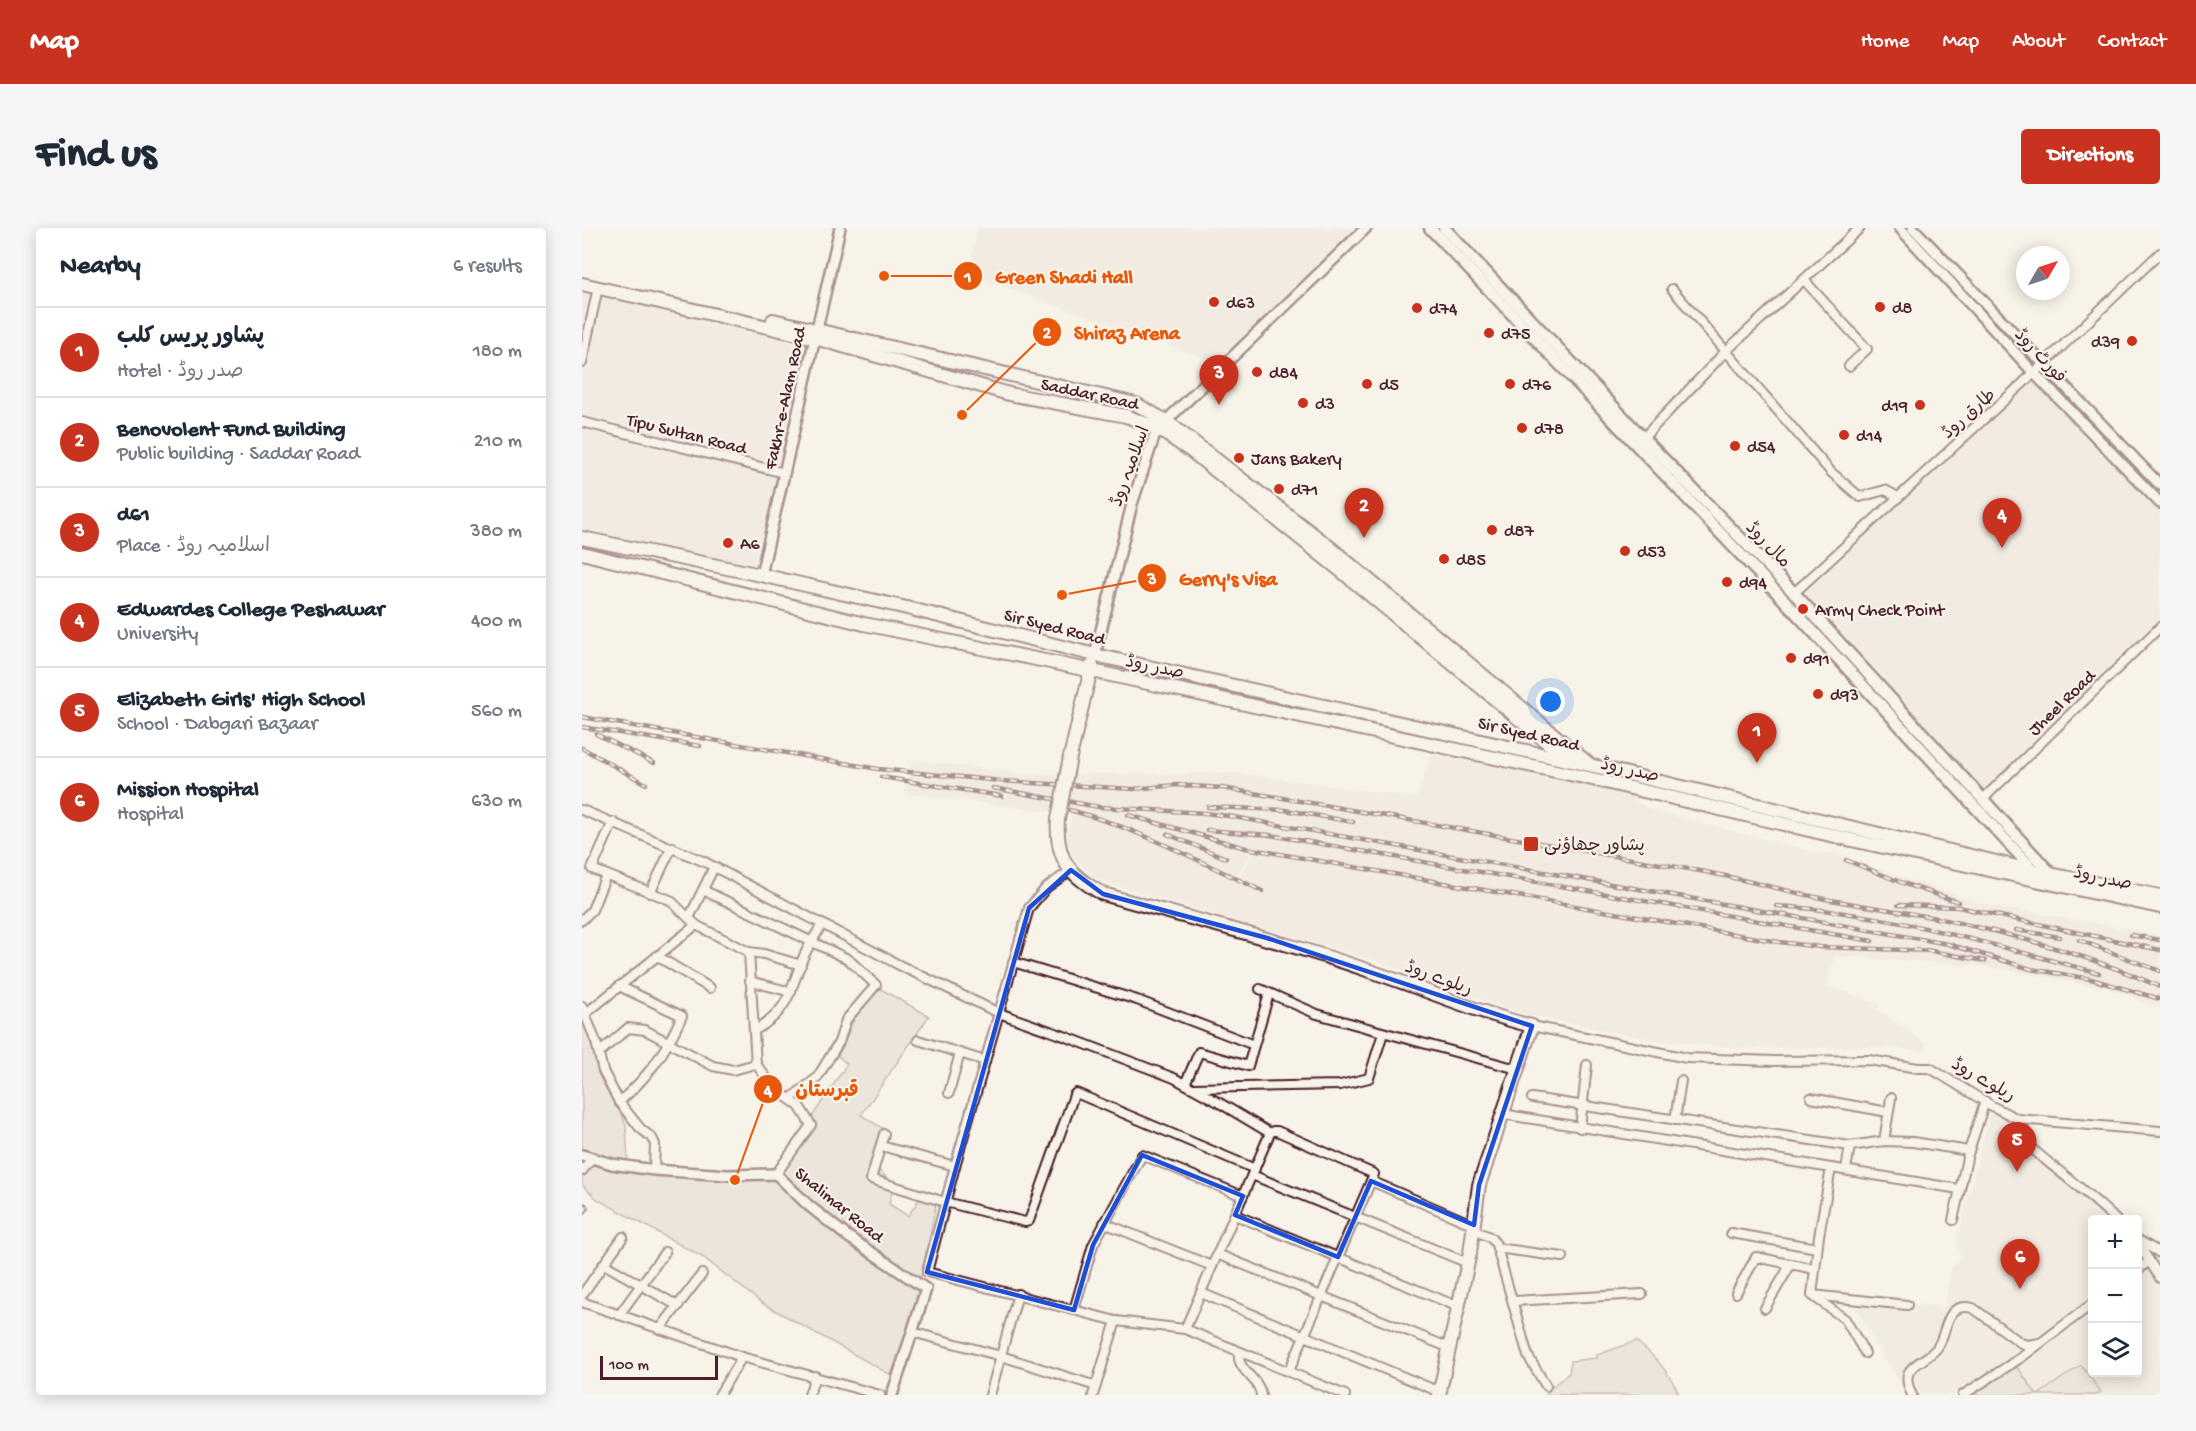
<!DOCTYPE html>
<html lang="en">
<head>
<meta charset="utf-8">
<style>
  :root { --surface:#fff; --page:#f6f6f7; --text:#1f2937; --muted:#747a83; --line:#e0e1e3; --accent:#c8321e }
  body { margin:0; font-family:"Gochi Hand","Playpen Sans Arabic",sans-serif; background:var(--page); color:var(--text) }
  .controls { position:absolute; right:18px; bottom:18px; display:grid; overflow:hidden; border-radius:6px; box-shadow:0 3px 15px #0003 }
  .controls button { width:54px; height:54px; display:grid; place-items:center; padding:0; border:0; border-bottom:2px solid var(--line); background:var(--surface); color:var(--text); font:30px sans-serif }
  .compass { position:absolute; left:1434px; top:18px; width:54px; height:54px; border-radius:50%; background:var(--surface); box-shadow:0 3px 15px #0003; rotate:51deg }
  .scale { position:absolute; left:18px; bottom:15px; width:118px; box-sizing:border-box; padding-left:6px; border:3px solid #4a1f2b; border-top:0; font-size:16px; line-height:21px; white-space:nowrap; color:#4a1f2b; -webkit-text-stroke:4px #f7f3e8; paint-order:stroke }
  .you { position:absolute; left:969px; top:474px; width:21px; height:21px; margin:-15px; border:4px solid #fff; border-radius:50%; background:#1a73e8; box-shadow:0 0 0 9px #1a73e833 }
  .badge { display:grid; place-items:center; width:39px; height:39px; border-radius:50%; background:var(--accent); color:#fff; font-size:20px; font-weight:700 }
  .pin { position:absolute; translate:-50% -50px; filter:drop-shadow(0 2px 3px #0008) }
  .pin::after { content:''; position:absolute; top:32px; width:21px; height:18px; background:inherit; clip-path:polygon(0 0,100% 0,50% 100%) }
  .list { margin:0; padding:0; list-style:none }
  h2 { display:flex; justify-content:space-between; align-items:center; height:78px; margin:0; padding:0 24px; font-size:26px }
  h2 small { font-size:20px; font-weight:400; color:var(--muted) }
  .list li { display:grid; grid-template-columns:39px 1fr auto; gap:18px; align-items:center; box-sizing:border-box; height:90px; padding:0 24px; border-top:2px solid var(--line) }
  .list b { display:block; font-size:22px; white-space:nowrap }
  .list p { margin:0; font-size:20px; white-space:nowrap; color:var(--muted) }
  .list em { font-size:20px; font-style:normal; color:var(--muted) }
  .icon { flex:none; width:33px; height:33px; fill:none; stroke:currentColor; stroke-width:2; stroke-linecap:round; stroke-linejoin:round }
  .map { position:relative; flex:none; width:1578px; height:1167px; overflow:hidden; border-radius:6px }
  header { display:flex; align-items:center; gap:36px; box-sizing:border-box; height:84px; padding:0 30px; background:var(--accent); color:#fff }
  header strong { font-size:28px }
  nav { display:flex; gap:33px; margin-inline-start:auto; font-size:21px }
  .intro { display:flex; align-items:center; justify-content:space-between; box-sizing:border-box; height:144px; padding:0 36px }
  h1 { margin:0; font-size:42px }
  .button { padding:15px 27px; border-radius:6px; background:var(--accent); color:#fff; font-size:21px; font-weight:700 }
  main { display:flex; gap:36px; padding:0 36px }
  aside { flex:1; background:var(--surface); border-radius:6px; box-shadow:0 3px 15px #0003 }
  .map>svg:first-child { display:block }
</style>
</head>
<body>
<header>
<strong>Map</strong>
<nav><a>Home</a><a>Map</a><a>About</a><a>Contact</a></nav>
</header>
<div class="intro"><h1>Find us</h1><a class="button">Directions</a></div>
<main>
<aside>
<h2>Nearby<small>6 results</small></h2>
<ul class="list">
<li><span class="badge">1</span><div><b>پشاور پریس کلب</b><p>Hotel · صدر روڈ</p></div><em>180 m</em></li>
<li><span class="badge">2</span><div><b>Benovolent Fund Building</b><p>Public building · Saddar Road</p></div><em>210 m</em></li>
<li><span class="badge">3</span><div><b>d61</b><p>Place · اسلامیہ روڈ</p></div><em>380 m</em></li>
<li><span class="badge">4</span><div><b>Edwardes College Peshawar</b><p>University</p></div><em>400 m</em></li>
<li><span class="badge">5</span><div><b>Elizabeth Girls' High School</b><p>School · Dabgari Bazaar</p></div><em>560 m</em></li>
<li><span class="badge">6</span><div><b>Mission Hospital</b><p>Hospital</p></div><em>630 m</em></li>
</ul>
</aside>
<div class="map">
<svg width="1578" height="1167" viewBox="0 0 1578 1167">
  <rect width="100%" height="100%" fill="#f7f3e8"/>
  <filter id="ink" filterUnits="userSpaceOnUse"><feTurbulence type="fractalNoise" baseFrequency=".0167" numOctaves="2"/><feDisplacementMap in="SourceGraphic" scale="12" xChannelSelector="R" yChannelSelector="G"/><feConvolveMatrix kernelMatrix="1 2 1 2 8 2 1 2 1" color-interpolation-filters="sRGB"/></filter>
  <g filter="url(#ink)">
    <g fill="#eae3da" fill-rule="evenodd">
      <polygon points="395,0 784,0 643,137 388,47"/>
      <polygon points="0,56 233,110 179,347 0,310"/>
      <polygon points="1452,145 1578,275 1578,399 1401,571 1212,365"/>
      <path d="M849,527L1032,559L1069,582L1228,623L1252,626L1400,676L1546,701L1578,708V779L1521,759L1400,738L1254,728L1244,757L1298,776L1295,781L1344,815L1343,824L1307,819L1162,820L1073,812L944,787L788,731L532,657L509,647L491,628L485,616L484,606L490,587L487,586L322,565L331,532L442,546L657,545L835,570ZM577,617L655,648L669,624L671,625L657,653ZM1033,687L1070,693L1205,719H1204Z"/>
      <polygon points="1410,878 1436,891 1437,909 1534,991 1510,992 1510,1144 1556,1144 1556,1015 1578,1050 1578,1167 1325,1167 1269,1072 1324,1082 1326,1075 1362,1080 1370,1039 1379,1030 1374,1016"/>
    </g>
    <g fill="#ded4cc" stroke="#947a7c" stroke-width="1.5">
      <polygon points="288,755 347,788 279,887 305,903 291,937 312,956 307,976 326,988 338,970 355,972 331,1087 309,1147 180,1075 122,1030 15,971 0,957 0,793 17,829 44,898 46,936 191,948 265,836 256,828"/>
      <path d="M1054,1113C1073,1128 1088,1144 1097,1167H966L963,1164L987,1145L989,1133L1015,1130V1127Z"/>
      <polygon points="1499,1137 1519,1164 1514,1167 1456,1167"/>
      <polygon points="1429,1139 1436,1140 1455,1167 1386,1167"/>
    </g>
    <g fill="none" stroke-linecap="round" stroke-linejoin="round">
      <defs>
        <g id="minor">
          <polyline points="1222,52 1285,121 1267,138"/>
          <polyline points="1090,61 1249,244 1278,269 1303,262 1316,269"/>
          <polyline points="0,135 16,59"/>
          <polyline points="0,194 202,245"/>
          <polyline points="1061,210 1144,123 1278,0"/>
          <polyline points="1212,365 1452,145 1578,25"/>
          <polyline points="1401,571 1578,399"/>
          <polyline points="0,582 123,634 319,738 417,785 482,808 592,850 636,874 688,905"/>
          <polyline points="31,594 10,641 88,672 114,697"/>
          <polyline points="489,642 464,660 447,680 373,938 345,1044 534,1093 603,1101 763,1167"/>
          <polyline points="121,662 266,731 294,757 264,792 257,814 235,850 208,871"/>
          <polyline points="68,665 90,619"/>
          <polyline points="107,690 132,639"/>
          <polyline points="0,692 10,682 24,647"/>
          <polyline points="167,724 182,726 219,737"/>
          <polyline points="75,728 128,760"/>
          <polyline points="431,734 555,772 672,817"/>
          <polyline points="168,753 209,764"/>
          <polyline points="678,761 735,786 935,841"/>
          <polyline points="0,778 14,814 21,843 37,874 58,900 70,910 73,916 72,942"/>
          <polyline points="3,786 114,697 167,724 174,836 192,860 217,878 229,897 194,946"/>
          <polyline points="950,798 1105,830 1192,833 1287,832 1336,840 1348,840 1410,878 1436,891 1578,903"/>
          <path d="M173,802C207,784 208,762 221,730C226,718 234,707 240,696"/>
          <polyline points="336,812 403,833"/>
          <polyline points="17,825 46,800 63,802 131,838 151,842 174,836"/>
          <polyline points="603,856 617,824 666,838 687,766"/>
          <polyline points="611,860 758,857 787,850 801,805"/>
          <polyline points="367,865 378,825"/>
          <polyline points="950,870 1268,918 1302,913 1331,914 1387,923"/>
          <polyline points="1229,870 1306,884"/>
          <path d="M37,874C67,848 83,825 100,788L37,758"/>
          <polyline points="920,886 1377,961"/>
          <path d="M1436,891L1437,909C1468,938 1504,962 1534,992"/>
          <polyline points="1093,892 1099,853"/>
          <polyline points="998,900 1005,837"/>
          <polyline points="302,906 289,951 363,974 443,994 447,993 492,867 494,865 673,941"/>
          <polyline points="1302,913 1309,870"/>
          <polyline points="299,918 373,938"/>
          <polyline points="1264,942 1268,918"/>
          <polyline points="0,943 11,929"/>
          <polyline points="670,947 886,1035"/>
          <polyline points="789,953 892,997"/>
          <polyline points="0,981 1,980"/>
          <polyline points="653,987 877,1079"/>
          <polyline points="1371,992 1386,926 1403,873"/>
          <polyline points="522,995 630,1038"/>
          <polyline points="891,1002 908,1009 914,1016 946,1128 964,1158"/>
          <polyline points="1149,1005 1235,1020"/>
          <polyline points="1556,1012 1578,1025"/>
          <polyline points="1556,1015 1578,1050"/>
          <polyline points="915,1020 981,1029"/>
          <polyline points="635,1026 868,1120"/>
          <polyline points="22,1036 96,1078"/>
          <polyline points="1556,1042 1567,1033"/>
          <polyline points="619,1065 858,1164"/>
          <polyline points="1154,1065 1174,1029 1233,1041"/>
          <polyline points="0,1067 41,1009"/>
          <polyline points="1230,1067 1237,1008 1249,940"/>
          <polyline points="1230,1067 1325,1077"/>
          <polyline points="1231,1068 1263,1091 1283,1125"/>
          <polyline points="931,1073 1060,1066"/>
          <polyline points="0,1074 160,1129 298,1167"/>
          <polyline points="1183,1080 1209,1036"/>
          <polyline points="492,1082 511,1017 560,927 661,968"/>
          <polyline points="37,1087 83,1024"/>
          <polyline points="78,1101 120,1046"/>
          <polyline points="603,1101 688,905 691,903 695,903 792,946 707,1143"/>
          <polyline points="330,1104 419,1128 514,1158"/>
          <path d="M657,1124C654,1143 677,1149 679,1167"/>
          <polyline points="137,1167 160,1129"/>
          <polyline points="227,1167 233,1148"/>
          <polyline points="408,1167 436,1066"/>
          <polyline points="511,1167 534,1093"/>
          <path d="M1330,1167C1315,1136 1340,1138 1355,1120C1366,1105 1362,1073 1391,1080L1439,1115L1445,1117L1458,1115"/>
          <polyline points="1381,1167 1440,1129 1510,1076"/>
        </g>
        <g id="tertiary">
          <polyline points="1318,0 1452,145 1578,275"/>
          <polyline points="1331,0 1578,257"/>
          <polyline points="179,347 258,0"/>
          <polyline points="513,427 550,276 575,200 584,193 784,0"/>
          <polyline points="0,927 30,936 72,942 146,947 194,946 226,977 265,1008 344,1061 310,1167"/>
        </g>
        <g id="secondary">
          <polyline points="848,0 1203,373 1454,645"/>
          <polyline points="862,0 1061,210 1212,365 1472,649"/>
        </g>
        <g id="primary">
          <polyline points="0,56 233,110 427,166 544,188 575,200 609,223 758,342 985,531"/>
          <polyline points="191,92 554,176 584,193 745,317 1007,536"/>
          <polyline points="0,310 179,347 325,380 513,427 1025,541 1452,643 1578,668"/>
          <polyline points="0,325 282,396 473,435 1006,550 1274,613 1578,679"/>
          <polyline points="488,529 510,437"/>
          <path d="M476,591C473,631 487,647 521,666C609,691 698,712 785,742C840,760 893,784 950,798L897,957L888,1025L857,1167"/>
        </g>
      </defs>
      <use href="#minor" stroke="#4a1f2b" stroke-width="12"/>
      <use href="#tertiary" stroke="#4a1f2b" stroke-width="14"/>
      <use href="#secondary" stroke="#4a1f2b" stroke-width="15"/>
      <use href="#primary" stroke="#4a1f2b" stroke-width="16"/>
      <use href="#minor" stroke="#f7f3e8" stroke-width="8"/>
      <use href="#tertiary" stroke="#f7f3e8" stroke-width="9"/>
      <use href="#secondary" stroke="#f7f3e8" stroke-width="10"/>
      <use href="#primary" stroke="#f7f3e8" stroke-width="12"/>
      <defs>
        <g id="rail">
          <path d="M0,489L296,541L419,553L551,561L595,557L640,560L689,568L1118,643C1157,650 1195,661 1234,669C1277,678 1321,683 1364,692C1437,708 1510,728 1578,759"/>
          <polyline points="0,499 118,518"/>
          <polyline points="14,506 72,535"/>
          <polyline points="0,520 64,556"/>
          <polyline points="299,549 420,568"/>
          <polyline points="411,560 517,579 623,585 646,588 1366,716 1449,741 1509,751 1578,771"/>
          <polyline points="626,579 703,582 771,594"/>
          <path d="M488,582C555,600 617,633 680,663"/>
          <polyline points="546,587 664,620 1197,714 1238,719 1350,723"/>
          <polyline points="625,602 688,607 1290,713"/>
          <polyline points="585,606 644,630"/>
          <polyline points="1264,632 1323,656 1377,674"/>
          <polyline points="1316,677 1376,679 1578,722"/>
          <path d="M1194,678C1305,684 1410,717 1517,745"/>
          <polyline points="1434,702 1478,709"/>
          <polyline points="1549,707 1578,712"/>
          <polyline points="1497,712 1578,743"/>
          <polyline points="1344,722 1403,733"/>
        </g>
      </defs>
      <use href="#rail" stroke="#4a1f2b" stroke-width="4.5"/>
      <use href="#rail" stroke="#f7f3e8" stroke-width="2" stroke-dasharray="7" stroke-linecap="butt"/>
      <defs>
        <polyline id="primary-bridge" points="476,591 488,529"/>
      </defs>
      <use href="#primary-bridge" stroke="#4a1f2b" stroke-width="16" stroke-linecap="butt"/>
      <use href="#primary-bridge" stroke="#f7f3e8" stroke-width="12"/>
    </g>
  </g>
  <path d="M0 0H1578V1167H0ZM489,642L521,666L685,710L950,798L897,957L892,997L789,953L756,1029L653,987L661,968L560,927L511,1017L492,1082L345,1044L447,680Z" fill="#f7f3e8" fill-opacity=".55" fill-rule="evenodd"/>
  <path fill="none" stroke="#1d4ed8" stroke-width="4.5" stroke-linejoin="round" d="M489,642L521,666L685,710L950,798L897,957L892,997L789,953L756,1029L653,987L661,968L560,927L511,1017L492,1082L345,1044L447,680Z"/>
  <g fill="#c8321e" stroke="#f7f3e8" stroke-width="2">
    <circle cx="632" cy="74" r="6"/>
    <circle cx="1298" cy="79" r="6"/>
    <circle cx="835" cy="80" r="6"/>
    <circle cx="907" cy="105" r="6"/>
    <circle cx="1550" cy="113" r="6"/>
    <circle cx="675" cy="144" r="6"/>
    <circle cx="785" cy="156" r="6"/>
    <circle cx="928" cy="156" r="6"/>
    <circle cx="721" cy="175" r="6"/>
    <circle cx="1338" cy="177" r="6"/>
    <circle cx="940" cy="200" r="6"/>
    <circle cx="1262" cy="207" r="6"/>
    <circle cx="1153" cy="218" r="6"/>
    <circle cx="657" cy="230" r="6"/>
    <circle cx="697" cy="261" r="6"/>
    <circle cx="910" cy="302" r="6"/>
    <circle cx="146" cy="315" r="6"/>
    <circle cx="1043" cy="323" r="6"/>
    <circle cx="862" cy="331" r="6"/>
    <circle cx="1145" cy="354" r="6"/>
    <circle cx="1221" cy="381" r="6"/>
    <circle cx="1209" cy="430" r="6"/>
    <circle cx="1236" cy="466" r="6"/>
    <rect x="941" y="608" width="16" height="16" rx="3"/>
  </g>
  <g text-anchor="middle" stroke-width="4.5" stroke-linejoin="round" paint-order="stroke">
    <g font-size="18" fill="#4a1f2b" stroke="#f7f3e8" text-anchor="start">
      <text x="644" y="80">d63</text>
      <text x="1310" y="85">d8</text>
      <text x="847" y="86">d74</text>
      <text x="919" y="111">d75</text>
      <text x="1538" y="119" text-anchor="end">d39</text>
      <text x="687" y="150">d84</text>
      <text x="797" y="162">d5</text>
      <text x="940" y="162">d76</text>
      <text x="733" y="181">d3</text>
      <text x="1326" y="183" text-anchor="end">d19</text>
      <text x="952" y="206">d78</text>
      <text x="1274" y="213">d14</text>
      <text x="1165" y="224">d54</text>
      <text x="669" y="236">Jans Bakery</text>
      <text x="709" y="267">d71</text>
      <text x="922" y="308">d87</text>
      <text x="158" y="321">A6</text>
      <text x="1055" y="329">d53</text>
      <text x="874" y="337">d85</text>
      <text x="1157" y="360">d94</text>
      <text x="1233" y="387">Army Check Point</text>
      <text x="1221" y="436">d91</text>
      <text x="1248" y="472">d93</text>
      <text x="962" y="622">پشاور چھاؤنی</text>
    </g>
    <g font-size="18" fill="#4a1f2b" stroke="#f7f3e8">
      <text transform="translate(1459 127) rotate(47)" y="6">فورٹ روڈ</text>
      <text transform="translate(508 165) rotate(12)" y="6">Saddar Road</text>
      <text transform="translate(202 170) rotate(-78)" y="6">Fakhr-e-Alam Road</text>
      <text transform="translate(1386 185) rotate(-42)" y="6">طارق روڈ</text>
      <text transform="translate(105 205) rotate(14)" y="6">Tipu Sultan Road</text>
      <text transform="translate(547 238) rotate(-70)" y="6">اسلامیہ روڈ</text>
      <text transform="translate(1187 316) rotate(46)" y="6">مال روڈ</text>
      <text transform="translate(473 398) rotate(14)" y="6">Sir Syed Road</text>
      <text transform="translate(573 438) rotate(12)" y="6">صدر روڈ</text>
      <text transform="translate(1479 474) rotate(-44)" y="6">Jheel Road</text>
      <text transform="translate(947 505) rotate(13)" y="6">Sir Syed Road</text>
      <text transform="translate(1048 541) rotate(13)" y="6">صدر روڈ</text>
      <text transform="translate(1521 649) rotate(12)" y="6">صدر روڈ</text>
      <text transform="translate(857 749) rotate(20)" y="6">ریلوے روڈ</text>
      <text transform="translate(1402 851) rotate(30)" y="6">ریلوے روڈ</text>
      <text transform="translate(258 976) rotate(39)" y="6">Shalimar Road</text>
    </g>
  </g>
  <path fill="none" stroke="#e8590c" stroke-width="2" d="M302 48L386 48M380 187L465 104M480 367L570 350M153 952L186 861"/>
  <g fill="#e8590c" stroke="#f7f3e8" stroke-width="2">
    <circle cx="302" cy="48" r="6"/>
    <circle cx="380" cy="187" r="6"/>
    <circle cx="480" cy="367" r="6"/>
    <circle cx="153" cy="952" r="6"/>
    <circle cx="386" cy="48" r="15"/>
    <circle cx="465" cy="104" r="15"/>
    <circle cx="570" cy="350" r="15"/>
    <circle cx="186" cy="861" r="15"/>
  </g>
  <g font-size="18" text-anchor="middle" font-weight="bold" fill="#fff">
    <text x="386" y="54">1</text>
    <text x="465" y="110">2</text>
    <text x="570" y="356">3</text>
    <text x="186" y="868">4</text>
  </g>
  <g font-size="20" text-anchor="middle" font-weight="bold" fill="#e8590c" stroke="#f7f3e8" stroke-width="4.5" stroke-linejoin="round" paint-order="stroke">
    <text x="482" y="55">Green Shadi Hall</text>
    <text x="545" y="111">Shiraz Arena</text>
    <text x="646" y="357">Gerry's Visa</text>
    <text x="245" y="868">قبرستان</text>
  </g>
</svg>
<div class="controls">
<button>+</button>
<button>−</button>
<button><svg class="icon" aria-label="layers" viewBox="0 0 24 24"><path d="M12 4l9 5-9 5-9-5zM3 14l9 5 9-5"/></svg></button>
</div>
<svg class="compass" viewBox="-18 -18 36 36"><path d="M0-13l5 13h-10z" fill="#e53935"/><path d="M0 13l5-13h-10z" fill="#747a83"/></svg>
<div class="scale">100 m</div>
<div class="you"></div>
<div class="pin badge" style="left:1175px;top:535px">1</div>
<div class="pin badge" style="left:782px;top:310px">2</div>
<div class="pin badge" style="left:637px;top:177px">3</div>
<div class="pin badge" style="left:1420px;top:320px">4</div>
<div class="pin badge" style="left:1435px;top:944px">5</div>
<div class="pin badge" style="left:1438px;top:1061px">6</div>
</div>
</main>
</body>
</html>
